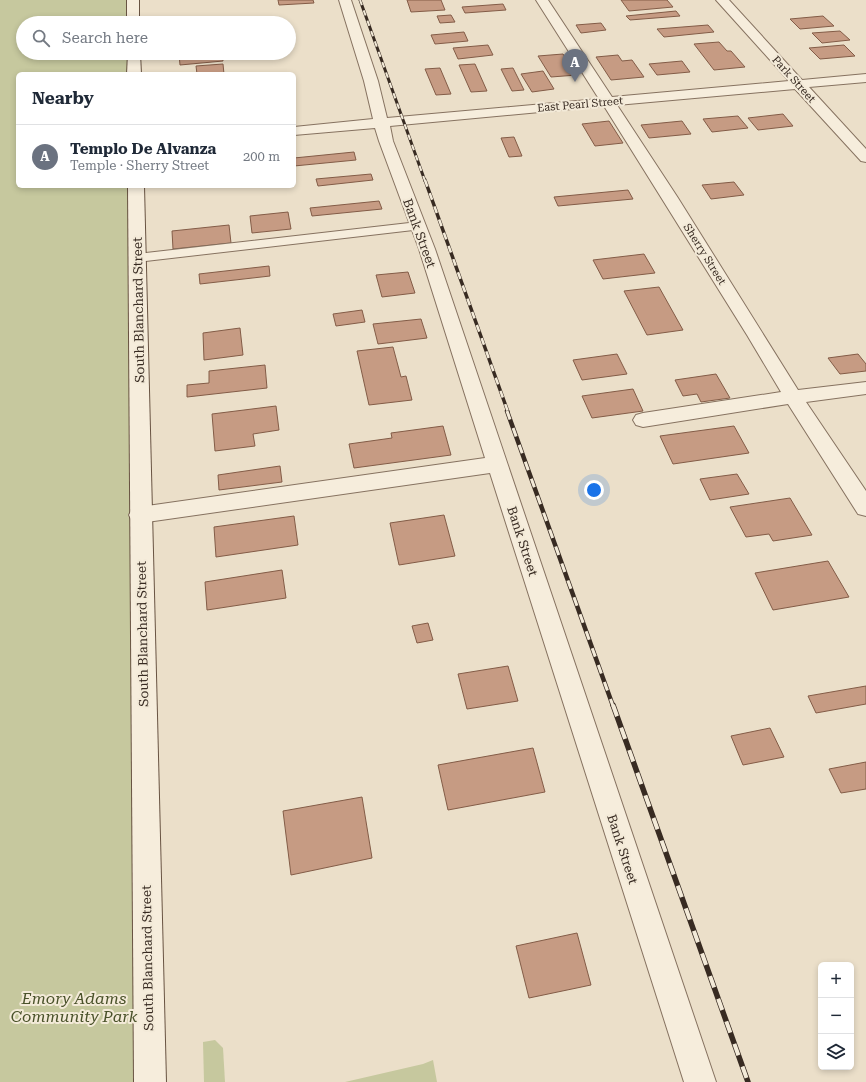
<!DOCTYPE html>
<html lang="en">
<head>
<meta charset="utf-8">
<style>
  :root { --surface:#fff; --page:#f6f6f7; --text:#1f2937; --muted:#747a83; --line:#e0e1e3; --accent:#90353b }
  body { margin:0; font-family:"Roboto Serif",serif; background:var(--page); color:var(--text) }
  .controls { position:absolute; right:12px; bottom:12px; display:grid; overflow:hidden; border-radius:6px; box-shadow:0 2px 6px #0003 }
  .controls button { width:36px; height:36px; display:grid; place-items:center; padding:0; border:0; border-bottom:1px solid var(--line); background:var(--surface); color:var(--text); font:20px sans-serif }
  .you { position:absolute; left:594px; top:490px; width:14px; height:14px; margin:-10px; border:3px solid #fff; border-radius:50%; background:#1a73e8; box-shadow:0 0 0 6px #1a73e833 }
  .badge { display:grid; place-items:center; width:26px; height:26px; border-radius:50%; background:var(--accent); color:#fff; font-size:13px; font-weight:700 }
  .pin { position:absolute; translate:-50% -33px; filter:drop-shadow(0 1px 2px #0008) }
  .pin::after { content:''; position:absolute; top:21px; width:14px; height:12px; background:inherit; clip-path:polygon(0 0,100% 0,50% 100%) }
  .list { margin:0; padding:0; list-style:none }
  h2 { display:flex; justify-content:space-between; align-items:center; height:52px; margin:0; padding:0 16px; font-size:17px }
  h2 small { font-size:13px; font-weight:400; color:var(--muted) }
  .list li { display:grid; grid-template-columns:26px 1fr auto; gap:12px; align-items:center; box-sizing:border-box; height:64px; padding:0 16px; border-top:1px solid var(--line) }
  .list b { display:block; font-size:15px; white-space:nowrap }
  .list p { margin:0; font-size:13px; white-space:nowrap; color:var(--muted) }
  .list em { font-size:13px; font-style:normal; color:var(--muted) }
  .icon { flex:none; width:22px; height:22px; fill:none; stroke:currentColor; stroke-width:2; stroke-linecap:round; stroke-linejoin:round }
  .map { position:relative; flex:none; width:866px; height:1082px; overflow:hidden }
  .search { position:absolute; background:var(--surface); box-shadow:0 2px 6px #0003; left:16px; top:16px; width:280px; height:44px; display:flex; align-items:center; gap:10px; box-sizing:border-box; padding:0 14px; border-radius:22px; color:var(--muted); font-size:15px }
  .panel { position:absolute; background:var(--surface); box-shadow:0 2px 6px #0003; left:16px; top:72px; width:280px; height:116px; border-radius:6px }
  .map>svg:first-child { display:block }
</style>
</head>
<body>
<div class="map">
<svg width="866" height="1082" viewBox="0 0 866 1082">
  <rect width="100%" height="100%" fill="#ebdfc9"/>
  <g fill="#c6c89e">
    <polygon points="0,0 133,0 133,23 23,23 23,53 133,53 134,74 18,74 18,186 135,186 149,1082 0,1082"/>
    <polygon points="215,1040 223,1048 225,1082 204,1082 203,1042"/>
    <polygon points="433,1060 437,1082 345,1082 423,1064"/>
  </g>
  <g fill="#c69b83" stroke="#835c47">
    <polygon points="278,0 313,0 314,3 279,5"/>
    <polygon points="407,0 441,0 445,10 411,12"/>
    <polygon points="621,0 667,0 673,7 629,11"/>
    <polygon points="503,4 506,10 465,13 462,7"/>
    <polygon points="676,11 680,16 630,20 626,16"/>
    <polygon points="451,15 455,22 440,23 437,16"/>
    <polygon points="823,16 834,26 800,29 790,19"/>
    <polygon points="601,23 606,30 581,33 576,25"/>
    <polygon points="708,25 714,32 664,37 657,29"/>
    <polygon points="840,31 850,40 822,43 812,33"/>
    <polygon points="464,32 468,41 435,44 431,35"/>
    <polygon points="719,42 727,51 731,51 745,67 714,70 694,44"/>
    <polygon points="488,45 493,55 458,59 453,48"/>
    <polygon points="844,45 855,56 820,59 809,48"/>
    <polygon points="190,53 222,53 223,61 180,65 179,54"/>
    <polygon points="563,54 577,75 551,77 538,56"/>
    <polygon points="618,55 622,61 632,60 644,77 611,80 596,57"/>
    <polygon points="682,61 690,72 657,75 649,64"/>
    <polygon points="223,64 224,74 197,74 196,66"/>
    <polygon points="475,64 487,91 471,92 459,65"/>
    <polygon points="440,68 451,94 436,95 425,69"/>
    <polygon points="513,68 524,90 512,91 501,69"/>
    <polygon points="543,71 554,89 532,92 521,74"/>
    <polygon points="783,114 793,126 758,130 748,118"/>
    <polygon points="738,116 748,128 712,132 703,119"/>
    <polygon points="609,121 623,143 595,146 582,124"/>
    <polygon points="682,121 691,134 649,138 641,125"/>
    <polygon points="514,137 522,156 509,157 501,138"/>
    <polygon points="354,152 356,160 294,166 294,158"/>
    <polygon points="371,174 373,180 318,186 316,179"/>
    <polygon points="734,182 744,195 711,199 702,185"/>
    <polygon points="628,190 633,199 558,206 554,197"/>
    <polygon points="379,201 382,209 312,216 310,208"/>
    <polygon points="288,212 291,229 252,233 250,216"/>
    <polygon points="229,225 231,243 173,249 172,231"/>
    <polygon points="644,254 655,273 603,279 593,260"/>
    <polygon points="269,266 270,276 200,284 199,274"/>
    <polygon points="408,272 415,293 382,297 376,275"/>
    <polygon points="659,287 683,330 647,335 624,291"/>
    <polygon points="362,310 365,322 336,326 333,314"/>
    <polygon points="421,319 427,338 378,344 373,324"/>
    <polygon points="240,328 243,355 204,360 203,333"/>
    <polygon points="393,347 401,377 406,376 412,400 369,405 357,351"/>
    <polygon points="617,354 627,374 582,380 573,360"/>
    <polygon points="858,354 866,364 866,371 840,374 828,358"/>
    <polygon points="265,365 267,388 187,397 187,385 209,383 209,371"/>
    <polygon points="716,374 730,398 701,402 697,394 683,396 675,380"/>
    <polygon points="633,389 643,411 592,418 582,396"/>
    <polygon points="276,406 279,430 253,434 255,446 215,451 212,414"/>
    <polygon points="443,426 451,455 354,468 349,444 392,438 391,433"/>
    <polygon points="734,426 749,453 673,464 660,436"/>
    <polygon points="280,466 282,482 219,490 218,475"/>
    <polygon points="737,474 749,494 710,500 700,479"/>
    <polygon points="790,498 812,535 773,541 769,534 746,537 730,507"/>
    <polygon points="444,515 455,556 399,565 390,523"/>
    <polygon points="294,516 298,545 216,557 214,527"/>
    <polygon points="828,561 849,597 773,610 755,573"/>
    <polygon points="282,570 286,598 207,610 205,582"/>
    <polygon points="428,623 433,640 417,643 412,626"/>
    <polygon points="508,666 518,701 467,709 458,674"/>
    <polygon points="866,686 866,704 816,713 808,696"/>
    <polygon points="770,728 784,757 743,765 731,736"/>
    <polygon points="533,748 545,792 448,810 438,765"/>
    <polygon points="866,762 866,789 841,793 829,769"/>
    <polygon points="362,797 372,858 291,875 283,811"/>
    <polygon points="577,933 591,985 529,998 516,946"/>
  </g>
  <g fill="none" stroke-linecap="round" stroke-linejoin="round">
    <defs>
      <polygon id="lane" points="418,222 422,223 424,226 422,229 137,262 132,261 131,258 132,255 137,254"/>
      <polygon id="street" points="339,0 351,0 378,81 387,118 599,99 536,0 548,0 612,97 789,81 716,0 729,0 802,80 866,74 866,82 809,87 866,149 866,162 861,161 795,89 617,105 678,198 798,390 866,382 866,394 806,402 866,491 866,516 858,514 788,404 643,427 636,425 633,420 636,415 643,413 781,392 747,335 604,106 390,126 393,141 435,249 716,1082 684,1082 490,473 140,523 132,521 129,515 132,509 140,507 485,458 419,249 379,141 375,128 294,135 294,127 373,119 364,81"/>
      <g id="secondary">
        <rect x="127" y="0" width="12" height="23"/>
        <polygon points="128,53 140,53 141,74 127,74"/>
        <polygon points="128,186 144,186 166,1082 134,1082"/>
      </g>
    </defs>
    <use href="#lane" stroke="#867260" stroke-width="2"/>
    <use href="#street" stroke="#867260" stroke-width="2"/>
    <use href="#secondary" stroke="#685342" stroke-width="2"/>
    <use href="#lane" fill="#f6eddc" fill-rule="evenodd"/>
    <use href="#street" fill="#f6eddc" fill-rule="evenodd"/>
    <use href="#secondary" fill="#f6eddc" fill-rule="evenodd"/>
    <defs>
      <polyline id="rail-far3" points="360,0 425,181"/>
      <polyline id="rail-far2" points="425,180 508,412"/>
      <polyline id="rail-far1" points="507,411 613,706"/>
      <polyline id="rail" points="613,705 748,1082"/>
    </defs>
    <use href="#rail-far3" stroke="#382b22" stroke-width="3"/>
    <use href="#rail-far2" stroke="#382b22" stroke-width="3.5"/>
    <use href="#rail-far1" stroke="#382b22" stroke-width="4.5"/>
    <use href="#rail" stroke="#382b22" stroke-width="5.5"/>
    <use href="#rail-far3" stroke="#f3ead8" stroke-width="2" stroke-dasharray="5.5" stroke-linecap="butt"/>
    <use href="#rail-far2" stroke="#f3ead8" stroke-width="2.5" stroke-dasharray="7" stroke-linecap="butt"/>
    <use href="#rail-far1" stroke="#f3ead8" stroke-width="3" stroke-dasharray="9" stroke-linecap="butt"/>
    <use href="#rail" stroke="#f3ead8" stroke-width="4" stroke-dasharray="12" stroke-linecap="butt"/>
  </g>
  <g text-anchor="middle" stroke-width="4" stroke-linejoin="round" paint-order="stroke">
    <g font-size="11" fill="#382b22" stroke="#f3ead8">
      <text transform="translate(794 79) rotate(48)" y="4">Park Street</text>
      <text transform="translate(580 104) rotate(-5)" y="4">East Pearl Street</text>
      <text transform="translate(705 254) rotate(58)" y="4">Sherry Street</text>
    </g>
    <g font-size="13" fill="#382b22" stroke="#f3ead8">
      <text transform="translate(420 233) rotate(70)" y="5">Bank Street</text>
      <text transform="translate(138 310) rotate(-91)" y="5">South Blanchard Street</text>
      <text transform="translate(523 541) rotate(72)" y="5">Bank Street</text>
      <text transform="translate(142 634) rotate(-91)" y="5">South Blanchard Street</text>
      <text transform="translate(623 849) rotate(72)" y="5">Bank Street</text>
      <text transform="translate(147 958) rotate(-91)" y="5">South Blanchard Street</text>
    </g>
    <g font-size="16" font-style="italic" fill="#4a522a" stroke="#f3ead8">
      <text x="74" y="1004">Emory Adams<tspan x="74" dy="18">Community Park</tspan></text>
    </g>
  </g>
</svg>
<div class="controls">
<button>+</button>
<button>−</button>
<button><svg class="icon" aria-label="layers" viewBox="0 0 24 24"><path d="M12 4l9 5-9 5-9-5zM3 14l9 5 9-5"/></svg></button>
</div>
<div class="you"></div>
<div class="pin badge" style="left:575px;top:82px;background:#6b7280">A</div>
<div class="search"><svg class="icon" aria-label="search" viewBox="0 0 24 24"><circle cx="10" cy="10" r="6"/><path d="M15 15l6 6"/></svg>Search here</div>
<section class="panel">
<h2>Nearby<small></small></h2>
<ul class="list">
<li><span class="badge" style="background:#6b7280">A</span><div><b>Templo De Alvanza</b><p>Temple · Sherry Street</p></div><em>200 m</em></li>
</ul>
</section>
</div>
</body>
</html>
